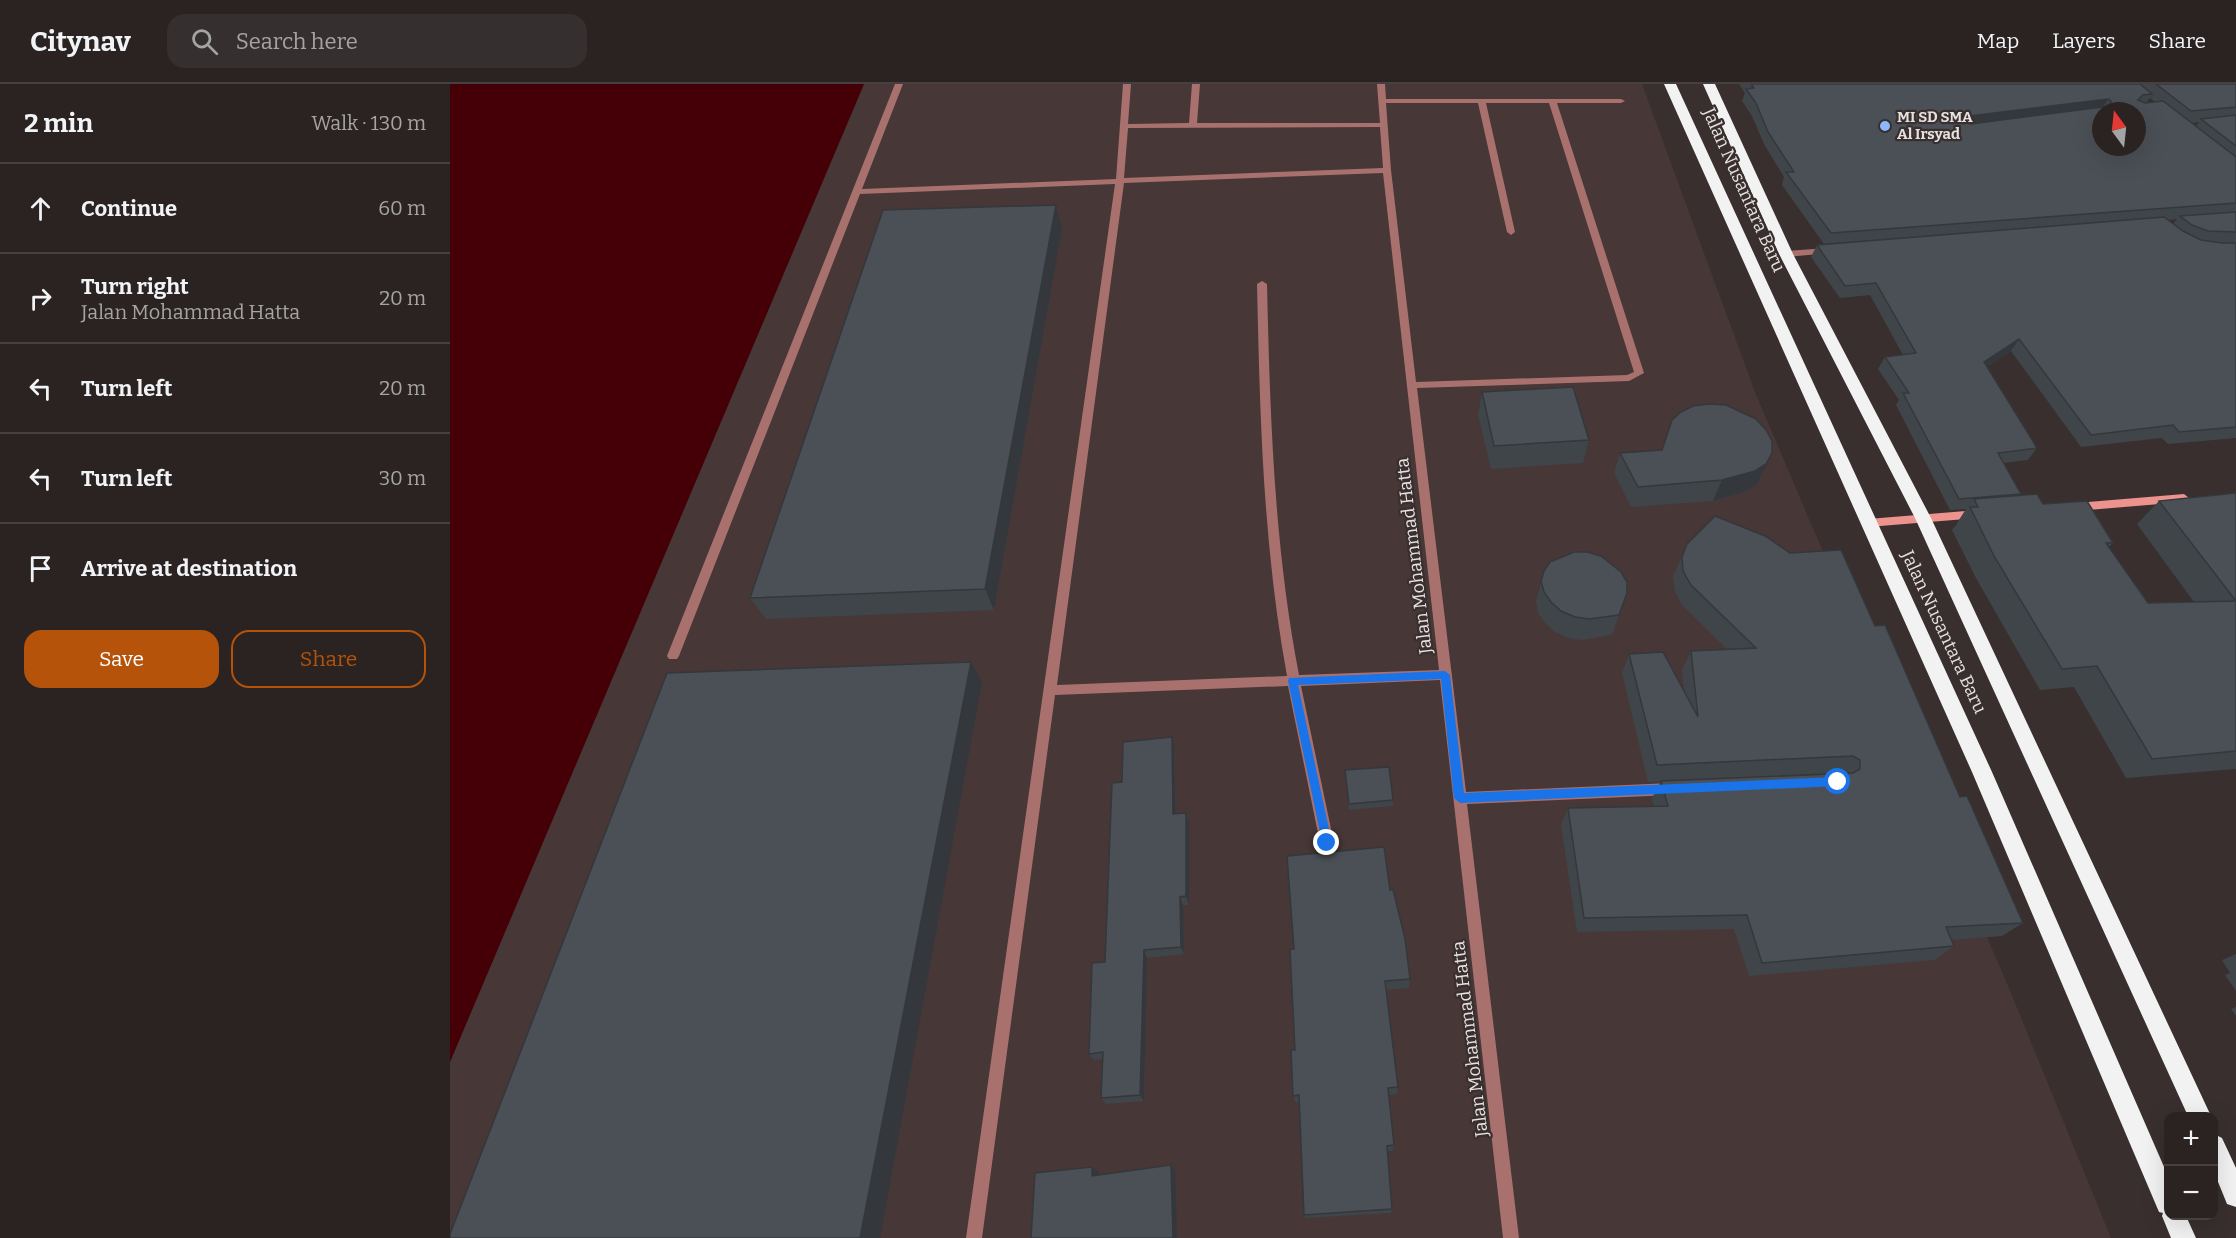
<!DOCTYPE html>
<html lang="en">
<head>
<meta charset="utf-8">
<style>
  :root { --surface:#2a2322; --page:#362f2f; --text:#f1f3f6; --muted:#a5a4a5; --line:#464040; --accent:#b45309 }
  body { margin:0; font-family:Bitter,serif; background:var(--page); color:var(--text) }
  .controls { position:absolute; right:18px; bottom:18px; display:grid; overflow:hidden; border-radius:12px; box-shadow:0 6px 24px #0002 }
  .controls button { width:54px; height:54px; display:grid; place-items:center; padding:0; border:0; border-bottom:2px solid var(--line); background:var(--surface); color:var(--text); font:30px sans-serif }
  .compass { position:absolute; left:1642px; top:18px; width:54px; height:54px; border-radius:50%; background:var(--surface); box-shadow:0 6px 24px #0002; rotate:345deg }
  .stop { position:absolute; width:18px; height:18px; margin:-14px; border:4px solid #1a73e8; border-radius:50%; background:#fff }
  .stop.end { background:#1a73e8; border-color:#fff; box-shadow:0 2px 6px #0008 }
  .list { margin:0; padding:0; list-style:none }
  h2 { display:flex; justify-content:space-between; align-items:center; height:78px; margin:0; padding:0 24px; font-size:26px }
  h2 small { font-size:20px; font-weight:400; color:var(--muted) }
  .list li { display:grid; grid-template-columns:39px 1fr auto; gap:18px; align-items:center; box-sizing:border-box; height:90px; padding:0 24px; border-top:2px solid var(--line) }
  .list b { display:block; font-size:22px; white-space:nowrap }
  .list p { margin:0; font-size:20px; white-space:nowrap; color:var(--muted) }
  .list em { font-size:20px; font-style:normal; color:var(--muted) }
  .actions { display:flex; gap:12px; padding:18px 24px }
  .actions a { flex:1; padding:14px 0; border:2px solid var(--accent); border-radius:18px; text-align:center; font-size:21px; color:var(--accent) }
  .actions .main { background:var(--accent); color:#fff }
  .icon { flex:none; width:33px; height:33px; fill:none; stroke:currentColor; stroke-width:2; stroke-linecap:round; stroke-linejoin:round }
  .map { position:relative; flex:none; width:1786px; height:1154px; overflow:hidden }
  header { display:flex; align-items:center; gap:36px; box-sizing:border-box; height:84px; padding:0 30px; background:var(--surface); border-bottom:2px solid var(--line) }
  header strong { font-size:28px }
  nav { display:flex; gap:33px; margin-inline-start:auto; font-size:21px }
  .search { width:420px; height:54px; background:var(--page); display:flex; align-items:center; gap:15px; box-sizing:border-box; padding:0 21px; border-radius:18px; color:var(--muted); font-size:22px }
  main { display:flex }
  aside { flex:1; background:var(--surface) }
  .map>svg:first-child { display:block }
</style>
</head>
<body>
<header>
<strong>Citynav</strong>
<div class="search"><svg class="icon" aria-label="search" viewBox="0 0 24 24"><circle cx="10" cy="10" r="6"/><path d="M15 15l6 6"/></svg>Search here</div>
<nav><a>Map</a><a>Layers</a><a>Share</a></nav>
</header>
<main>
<aside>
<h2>2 min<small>Walk · 130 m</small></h2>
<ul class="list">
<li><svg class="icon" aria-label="ahead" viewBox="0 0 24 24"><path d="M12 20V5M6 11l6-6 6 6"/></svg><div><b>Continue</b></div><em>60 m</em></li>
<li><svg class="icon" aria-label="right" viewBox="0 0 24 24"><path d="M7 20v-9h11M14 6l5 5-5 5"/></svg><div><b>Turn right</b><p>Jalan Mohammad Hatta</p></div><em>20 m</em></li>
<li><svg class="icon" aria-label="left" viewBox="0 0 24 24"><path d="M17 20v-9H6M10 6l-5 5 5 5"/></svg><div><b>Turn left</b></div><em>20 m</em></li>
<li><svg class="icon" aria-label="left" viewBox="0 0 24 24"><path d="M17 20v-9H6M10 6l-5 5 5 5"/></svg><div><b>Turn left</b></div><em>30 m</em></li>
<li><svg class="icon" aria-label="arrive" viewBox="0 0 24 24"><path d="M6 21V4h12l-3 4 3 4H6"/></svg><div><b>Arrive at destination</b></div></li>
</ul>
<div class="actions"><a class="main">Save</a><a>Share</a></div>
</aside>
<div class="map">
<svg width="1786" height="1154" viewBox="0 0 1786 1154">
  <rect width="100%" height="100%" fill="#382f2e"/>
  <polygon fill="#473736" points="414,0 1192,0 1305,308 1561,909 1661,1154 0,1154 0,978"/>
  <polygon fill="#450007" points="0,0 414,0 0,978"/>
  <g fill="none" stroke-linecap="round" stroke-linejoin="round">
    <path fill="#a9716d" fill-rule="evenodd" d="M445,0H453L412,105L666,95L673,0H681L678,40L739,39L742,0H750L747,39H930L927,0H935L936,15H1171L1175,17L1171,19H1107L1194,289L1179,297L967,304L1016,708L1221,699L1226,701L1228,705L1226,709L1221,711L1017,720L1069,1154H1053L990,596L851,602L884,759L882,763L877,765L872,763L870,759L838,602L605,611L532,1154H516L665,100L410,110L229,572L227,575H219L217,572ZM936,19H1028L1057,148L1061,151L1065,148L1036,19H1099L1184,288L1177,291L966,298L941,86ZM930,43L933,84L674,94L678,44ZM933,89L989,586L849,591C824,461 820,332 817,200L812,197L807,200C810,333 813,461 837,592L607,601L674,99Z"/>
    <polygon fill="#a9716d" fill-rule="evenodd" points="1378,164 1382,167 1381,169 1336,173 1332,170 1336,167"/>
    <g fill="#ec938e" fill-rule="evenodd">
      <polygon points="1734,410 1739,414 1734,418 1626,427 1621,423 1626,419"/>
      <polygon points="1528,426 1533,430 1528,434 1418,443 1413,439 1418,435"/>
    </g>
    <g fill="#f2f2f2" fill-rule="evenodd">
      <polygon points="1214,0 1226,0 1542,688 1718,1092 1718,1132 1736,1132 1746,1154 1721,1154 1712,1132 1713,1129 1709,1128 1522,688"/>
      <polygon points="1253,0 1265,0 1343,170 1481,434 1761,1032 1738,1032 1465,434 1329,170"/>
      <polygon points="1764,1050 1772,1054 1786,1084 1786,1123 1777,1120 1764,1088"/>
    </g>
  </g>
  <g fill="#40454a" fill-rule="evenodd">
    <path d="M1289,0H1786V354L1718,360L1712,354L1631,363L1561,267L1537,283L1587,364L1578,376L1553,379L1571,410L1570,412L1593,420L1663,459L1659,463L1698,519L1744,518L1687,440L1709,417L1786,409V686L1785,685L1676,694L1624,603L1590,606L1526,494L1502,446L1507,440V439L1516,425L1500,426L1446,321L1449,316L1428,285L1435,273L1453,271L1420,211L1390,214L1361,173L1367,161L1374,160L1332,101L1334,93L1314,60L1302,32L1292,17L1295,9ZM1700,14L1705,18L1696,19ZM1749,38L1746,43L1741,39ZM1727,135L1723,140L1718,136H1719Z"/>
    <polygon points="612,145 544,526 316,535 300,514"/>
    <polygon points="1032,308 1139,356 1133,379 1041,385 1028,331"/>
    <polygon points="1212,366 1322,369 1307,400 1295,408 1263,417 1181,423 1164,389 1170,369"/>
    <polygon points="1237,460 1425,542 1573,839 1552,852 1501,856 1504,862 1485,876 1299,892 1284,845 1127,848 1111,741 1118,724 1204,722 1202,714 1211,697 1388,690 1198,698 1172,589 1179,570 1234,607 1232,586 1241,567 1277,565 1232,521 1225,507 1223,493"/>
    <polygon points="1094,487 1177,509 1162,551 1132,556 1118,554 1105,548 1095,539 1088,529 1086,518"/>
    <polygon points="724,664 726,729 736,729 739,738 739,821 733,821 734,870 697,874 694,1017 656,1020 651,1014 653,975 644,976 639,970 655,878"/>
    <polygon points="895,686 943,716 943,722 899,726"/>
    <polygon points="940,806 960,895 959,904 936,906 948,1003 947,1010 939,1011 944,1061 942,1067 937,1067 942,1125 941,1129 855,1134 854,1131 849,1018 845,1018 843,1012 845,966 844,865"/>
    <polygon points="1786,870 1786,907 1775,891 1780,889 1772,876"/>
    <polygon points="1786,923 1786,932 1781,925"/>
  </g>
  <g fill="#34383c">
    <polygon points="1658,15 1651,27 1514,44 1514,37 1520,32"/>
    <polygon points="606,121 612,145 544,526 535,505"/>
    <polygon points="1569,255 1561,267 1526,290 1534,278"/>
    <polygon points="1322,369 1307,400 1295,408 1263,417 1272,396"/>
    <polygon points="521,578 532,598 430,1154 410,1154"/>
    <polygon points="722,653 724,664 726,739 723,730"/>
    <polygon points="736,729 739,738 739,821 736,812"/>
    <polygon points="730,813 733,821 734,870 731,863"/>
    <polygon points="694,866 697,874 694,1017 690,1011"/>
    <polygon points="721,1081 725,1086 727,1154 723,1154"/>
    <polygon points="642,1083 649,1088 649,1096 642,1092"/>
  </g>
  <g fill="#4b5056" stroke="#34383c" stroke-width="1.5" fill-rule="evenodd">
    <path d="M1301,0H1690L1702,10L1693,11L1688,16L1695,19L1713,17L1786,73V119L1381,149L1336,88H1344L1318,48L1306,19L1296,5L1304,4ZM1658,15L1661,17L1660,22L1521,40L1514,37L1520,32ZM1651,27H1687V63H1651Z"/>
    <polygon points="1706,0 1786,0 1786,23 1741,27"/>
    <polygon points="1786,31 1786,62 1751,35"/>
    <polygon points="606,121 535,505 300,514 433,126"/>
    <polygon points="1786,128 1786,148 1758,147 1742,141 1730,132"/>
    <polygon points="1714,133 1733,147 1751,156 1772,159 1786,159 1786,343 1729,348 1723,341 1641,351 1569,255 1534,278 1587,364 1548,369 1571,410 1509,415 1453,309 1459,309 1435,273 1466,269 1426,199 1395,202 1367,161"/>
    <polygon points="1123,303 1139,356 1044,362 1032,308"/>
    <polygon points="1259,320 1276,321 1306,335 1316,346 1322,357 1322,369 1316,380 1305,387 1272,396 1188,403 1170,369 1212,366 1222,336 1231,328 1243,322"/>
    <polygon points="1786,409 1786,667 1702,675 1647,582 1612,585 1544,472 1520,423 1528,423 1524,415 1587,410 1593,420 1637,417 1663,459 1656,459 1698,519 1786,517 1709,417"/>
    <polygon points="1265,432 1315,452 1340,469 1391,466 1425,542 1435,541 1510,713 1517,712 1573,839 1496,843 1504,862 1312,879 1297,831 1134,834 1118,724 1218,722 1211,697 1403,689 1410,685 1410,676 1403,672 1207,681 1179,570 1213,568 1248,633 1241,567 1306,564 1241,501 1233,487 1232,473 1237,460"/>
    <polygon points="1124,468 1137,468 1151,472 1171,488 1177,498 1177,509 1169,531 1139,535 1125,533 1111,527 1101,518 1094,508 1091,497 1094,487 1100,478"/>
    <polygon points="521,578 410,1154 0,1154 0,1150 217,589"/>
    <polygon points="722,653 723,730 736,729 736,812 730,813 731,863 694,866 690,1011 651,1014 653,968 639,970 642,879 655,878 662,699 672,698 673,658"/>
    <polygon points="939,683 943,716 899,720 895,686"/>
    <polygon points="934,763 940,806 943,805 955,855 960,895 935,897 948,1003 938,1004 944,1061 937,1062 942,1125 854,1131 849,1011 843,1012 841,966 845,966 840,865 844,865 837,772"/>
    <polygon points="721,1081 723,1154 581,1154 585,1089 642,1083 642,1092"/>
  </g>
  <polygon fill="#1a73e8" points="995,587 1000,591 1014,709 1388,693 1393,698 1388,702 1010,719 1004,714 991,595 848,601 882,759 877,764 873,762 838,597 839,594"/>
  <circle fill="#8db9fc" stroke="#382f2e" stroke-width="2" cx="1435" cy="42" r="6"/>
  <g text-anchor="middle" stroke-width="4.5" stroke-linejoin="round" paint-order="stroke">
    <g font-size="15" font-weight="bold" fill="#e6e0e0" stroke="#382f2e" text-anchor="start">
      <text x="1447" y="38">MI SD SMA<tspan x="1447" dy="17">Al Irsyad</tspan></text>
    </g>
    <g font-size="18" fill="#e6e0e0" stroke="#382f2e">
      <text transform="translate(1294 106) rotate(66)" y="6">Jalan Nusantara Baru</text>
      <text transform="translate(964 472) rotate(-97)" y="6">Jalan Mohammad Hatta</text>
      <text transform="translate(1494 548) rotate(65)" y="6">Jalan Nusantara Baru</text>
      <text transform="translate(1020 955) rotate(-97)" y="6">Jalan Mohammad Hatta</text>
    </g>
  </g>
</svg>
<div class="controls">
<button>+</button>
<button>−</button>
</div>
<svg class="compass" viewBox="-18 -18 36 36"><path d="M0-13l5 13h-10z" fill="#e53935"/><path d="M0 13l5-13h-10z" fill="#a5a4a5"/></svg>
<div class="stop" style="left:1388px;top:698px"></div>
<div class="stop end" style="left:877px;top:759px"></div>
</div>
</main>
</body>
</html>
